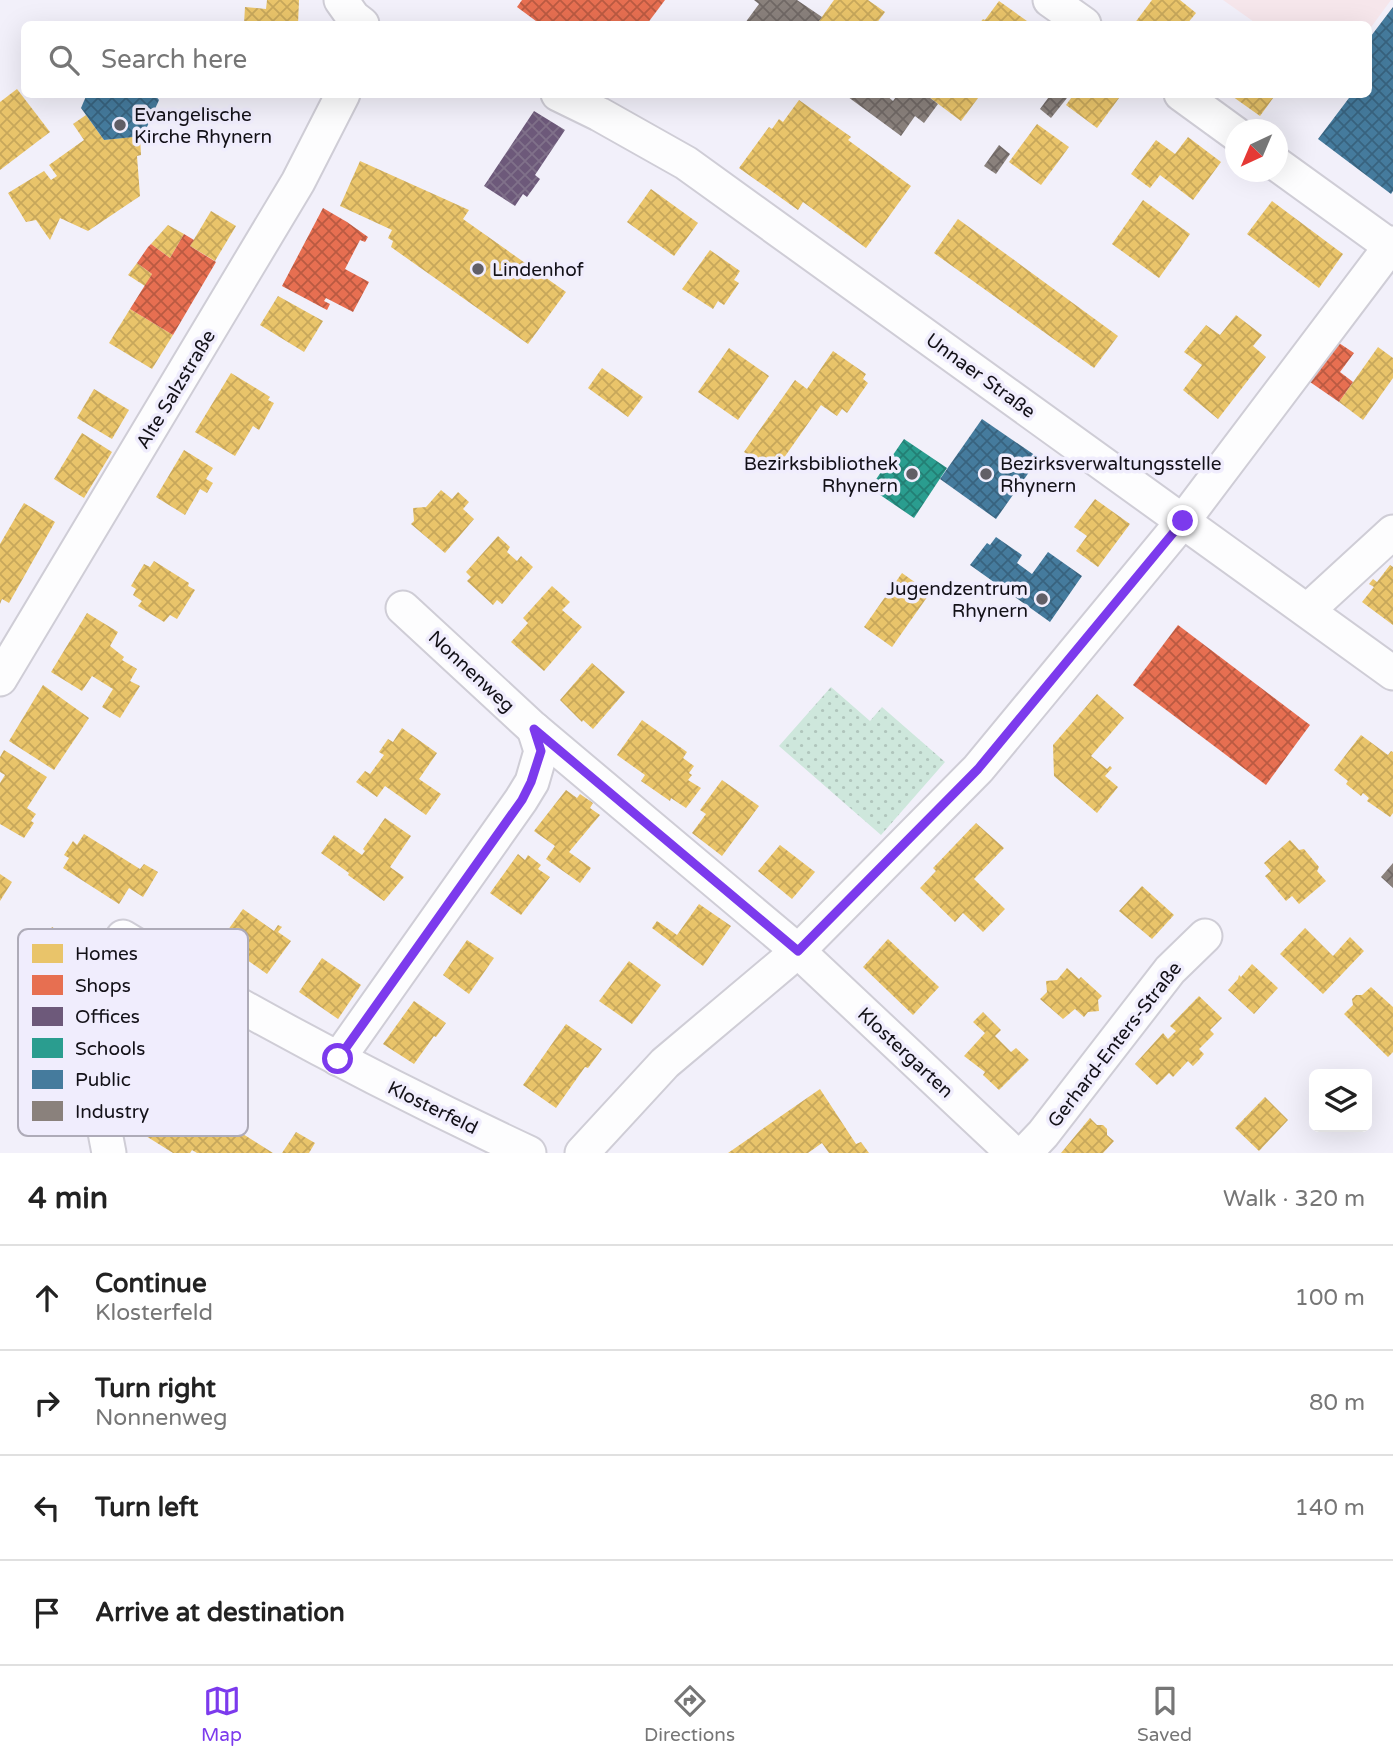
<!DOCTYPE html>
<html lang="en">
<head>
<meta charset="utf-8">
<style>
  :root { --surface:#fff; --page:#f6f6f6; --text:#222; --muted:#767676; --line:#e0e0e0; --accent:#7c3aed }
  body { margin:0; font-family:"Varela Round",sans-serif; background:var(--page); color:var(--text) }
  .controls { position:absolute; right:21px; bottom:21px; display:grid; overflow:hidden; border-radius:10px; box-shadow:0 7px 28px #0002 }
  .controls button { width:63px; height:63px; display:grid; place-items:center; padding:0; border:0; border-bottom:2px solid var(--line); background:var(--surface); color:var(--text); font:35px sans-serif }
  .compass { position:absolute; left:1225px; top:119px; width:63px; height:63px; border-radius:50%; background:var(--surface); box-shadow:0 7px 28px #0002; rotate:224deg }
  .stop { position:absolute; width:21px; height:21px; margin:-16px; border:5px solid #7c3aed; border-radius:50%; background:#fff }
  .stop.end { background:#7c3aed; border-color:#fff; box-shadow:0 2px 7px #0008 }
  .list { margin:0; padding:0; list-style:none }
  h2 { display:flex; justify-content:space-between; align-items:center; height:91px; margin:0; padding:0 28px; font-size:30px }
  h2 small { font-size:23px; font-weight:400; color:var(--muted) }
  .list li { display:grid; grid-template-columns:46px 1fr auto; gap:21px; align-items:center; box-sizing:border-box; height:105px; padding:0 28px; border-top:2px solid var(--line) }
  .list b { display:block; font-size:26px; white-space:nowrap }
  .list p { margin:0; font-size:23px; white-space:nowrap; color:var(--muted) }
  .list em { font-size:23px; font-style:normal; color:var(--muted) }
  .icon { flex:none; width:38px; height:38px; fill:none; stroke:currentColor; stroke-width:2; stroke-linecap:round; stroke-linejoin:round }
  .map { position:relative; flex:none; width:1393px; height:1153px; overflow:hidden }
  .search { position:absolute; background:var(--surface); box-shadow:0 7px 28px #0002; left:21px; right:21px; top:21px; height:77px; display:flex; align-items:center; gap:18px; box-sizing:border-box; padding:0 24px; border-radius:10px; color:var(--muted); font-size:26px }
  .sheet { height:511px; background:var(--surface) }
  nav { display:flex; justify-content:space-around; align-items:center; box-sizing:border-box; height:98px; border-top:2px solid var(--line); background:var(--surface); font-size:19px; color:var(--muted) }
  nav a { display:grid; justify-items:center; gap:4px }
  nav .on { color:var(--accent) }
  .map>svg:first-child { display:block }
</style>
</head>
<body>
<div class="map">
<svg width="1393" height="1153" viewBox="0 0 1393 1153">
  <defs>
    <pattern id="green-dots" width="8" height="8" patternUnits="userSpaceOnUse" patternTransform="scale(1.75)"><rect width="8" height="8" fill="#cee7dc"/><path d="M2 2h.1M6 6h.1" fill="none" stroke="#b0c5bc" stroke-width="1.8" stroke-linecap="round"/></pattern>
    <pattern id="homes-cross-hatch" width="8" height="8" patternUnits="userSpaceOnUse" patternTransform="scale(1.75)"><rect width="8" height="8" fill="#e9c46a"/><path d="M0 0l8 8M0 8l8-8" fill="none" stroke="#c7a75b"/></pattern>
    <pattern id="shops-cross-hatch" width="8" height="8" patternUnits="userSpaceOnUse" patternTransform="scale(1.75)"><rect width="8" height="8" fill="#e76f51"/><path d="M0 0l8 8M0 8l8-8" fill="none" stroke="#ba5a42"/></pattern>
    <pattern id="offices-cross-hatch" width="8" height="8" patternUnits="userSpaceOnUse" patternTransform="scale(1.75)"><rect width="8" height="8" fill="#6d597a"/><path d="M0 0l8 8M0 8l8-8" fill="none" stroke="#80718a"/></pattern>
    <pattern id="schools-cross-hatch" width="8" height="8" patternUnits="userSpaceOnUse" patternTransform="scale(1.75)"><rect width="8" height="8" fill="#2a9d8f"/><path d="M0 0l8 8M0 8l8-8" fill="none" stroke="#237f74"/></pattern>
    <pattern id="public-cross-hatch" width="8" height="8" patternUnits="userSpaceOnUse" patternTransform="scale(1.75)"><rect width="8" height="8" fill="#457b9d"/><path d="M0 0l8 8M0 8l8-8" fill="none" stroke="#38637f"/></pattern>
    <pattern id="industry-cross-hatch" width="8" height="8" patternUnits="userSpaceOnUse" patternTransform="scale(1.75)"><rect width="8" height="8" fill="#8a817c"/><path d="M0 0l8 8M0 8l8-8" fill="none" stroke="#706865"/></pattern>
  </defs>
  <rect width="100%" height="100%" fill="#f2f0fa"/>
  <polygon fill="#f6e6eb" points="1223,0 1391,0 1369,30 1368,24 1257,24"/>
  <polygon fill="url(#green-dots)" points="831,687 870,721 882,707 945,762 881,835 779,746"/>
  <g fill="url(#homes-cross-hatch)">
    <polygon points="267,0 299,0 298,24 244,24 245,7 266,9"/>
    <polygon points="834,0 868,0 885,12 876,24 823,24 819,21"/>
    <polygon points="1152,0 1180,0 1196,13 1187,24 1134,24"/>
    <polygon points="999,1 1027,21 1025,24 979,24 983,19 985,20"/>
    <polygon points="17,89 50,132 0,170 0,102"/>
    <polygon points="925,94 981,94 961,121"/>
    <polygon points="1074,94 1122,94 1097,128 1066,105"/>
    <polygon points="1229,94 1276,94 1260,116"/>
    <polygon points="799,100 851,137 848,140 911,186 866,248 803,202 798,210 739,168 769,127 772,129 779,119 783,122"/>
    <polygon points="86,115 104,140 140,136 141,155 137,156 140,196 88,231 60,218 50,240 36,220 26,222 8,193 44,171 51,180 57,176 49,165 84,140 73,124"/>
    <polygon points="1037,124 1069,147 1041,185 1009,162"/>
    <polygon points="1188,137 1221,162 1193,200 1160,175 1150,188 1131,174 1156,140 1175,154"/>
    <polygon points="360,161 469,210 463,219 566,292 528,344 391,247 393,241 388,238 392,230 340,206"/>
    <polygon points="651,189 698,223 674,256 627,222"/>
    <polygon points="1143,200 1190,234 1159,278 1112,244"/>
    <polygon points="1272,201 1343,254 1319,288 1247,234"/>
    <polygon points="211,211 236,226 215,261 190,246"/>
    <polygon points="958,219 1118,336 1094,368 934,253"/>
    <polygon points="168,225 184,234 170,258 151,244"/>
    <polygon points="710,250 740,271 734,280 739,283 724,305 718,301 713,309 682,289"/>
    <polygon points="137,263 152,274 145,286 128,275"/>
    <polygon points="278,296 323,321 304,352 260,325"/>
    <polygon points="130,309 173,335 152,369 109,343"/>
    <polygon points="1236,315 1262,335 1253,346 1266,357 1218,419 1183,390 1202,365 1184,352 1206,325 1220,335"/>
    <polygon points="1378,347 1393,358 1393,378 1363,420 1339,402"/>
    <polygon points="729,348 769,376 738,420 698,392"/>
    <polygon points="833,351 866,374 863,379 868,383 847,413 842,409 837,416 821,405 774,472 744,452 795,380 807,389"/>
    <polygon points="602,368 643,397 628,417 588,388"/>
    <polygon points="231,373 267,395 270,397 268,400 274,403 259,430 253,426 235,456 195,432"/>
    <polygon points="94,389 129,410 112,439 77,418"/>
    <polygon points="82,433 112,452 84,498 54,479"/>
    <polygon points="184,450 213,468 206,479 213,483 207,493 200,489 185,515 156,497"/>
    <polygon points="441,490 452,499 458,492 469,502 463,509 474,519 445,553 411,524 414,521 413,508 426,507"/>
    <polygon points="1095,499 1130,524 1098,567 1076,551 1087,536 1074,527"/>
    <polygon points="24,503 55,522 9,603 2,599 0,604 0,544"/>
    <polygon points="498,536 510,547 507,552 517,561 521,556 533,567 502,604 497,600 493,605 467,581 471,577 466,572"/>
    <polygon points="154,561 189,583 188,586 195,590 177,619 170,615 164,622 138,606 142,601 133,595 136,589 131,586 144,564 150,567"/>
    <polygon points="1390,565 1393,567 1393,625 1362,602 1374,587 1369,584 1373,579 1377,582"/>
    <polygon points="902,573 930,593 892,647 864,627"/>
    <polygon points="552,586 570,602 562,610 582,627 544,671 511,642 528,623 523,618"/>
    <polygon points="87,613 118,632 110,646 124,657 122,660 137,669 130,681 140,686 120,718 102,707 113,689 92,676 82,691 51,672"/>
    <polygon points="592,663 625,692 593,729 583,720 582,722 560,700"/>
    <polygon points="43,685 89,718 54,770 9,741"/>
    <polygon points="1097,694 1124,718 1091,756 1107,769 1110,766 1112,768 1105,776 1118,787 1097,813 1054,776 1053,745"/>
    <polygon points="642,720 687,752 683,758 694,766 689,773 692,775 688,780 701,788 686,808 671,798 670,801 641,781 645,775 617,755"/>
    <polygon points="402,728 437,753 419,779 441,794 426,815 385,786 377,797 356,782 365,771 370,774 384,755 379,752 388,739 393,742"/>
    <polygon points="1361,735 1388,755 1391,751 1393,752 1393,813 1390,817 1367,801 1369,798 1363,793 1361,796 1346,784 1348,781 1334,770"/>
    <polygon points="4,750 47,777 27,808 36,814 31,821 34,823 24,838 0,824 0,783 5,775 0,772 0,757"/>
    <polygon points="722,780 759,806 722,856 692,833 706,814 700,810"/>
    <polygon points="566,790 577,798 580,794 593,803 590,808 600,815 569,852 591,868 580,883 546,859 555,846 534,831"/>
    <polygon points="385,818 411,836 390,867 404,877 384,901 348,875 349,873 321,853 334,835 362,855 365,851 363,849"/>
    <polygon points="976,823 1004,848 974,879 1005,909 983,932 963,913 955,922 920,888 936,871 933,868"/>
    <polygon points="84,834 140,869 144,864 158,872 143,897 129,888 119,904 63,868 69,858 64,855 73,841 77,845"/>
    <polygon points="1290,840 1299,850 1304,849 1319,867 1317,871 1326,881 1299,904 1292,896 1286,901 1265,876 1271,871 1264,863"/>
    <polygon points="780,845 815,872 792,899 758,871"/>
    <polygon points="518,854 525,860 528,855 541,865 538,869 550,877 521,915 490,893"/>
    <polygon points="0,874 12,882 0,901"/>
    <polygon points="1142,886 1174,915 1152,939 1119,911"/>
    <polygon points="699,904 731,926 703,966 652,928 657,921 677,935"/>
    <polygon points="243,909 274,931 278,925 282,927 278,932 291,941 267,974 220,941"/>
    <polygon points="52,927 113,965 94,994 73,981 75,978 71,975 62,988 67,991 56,1008 18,984"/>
    <polygon points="1305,928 1333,956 1350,937 1364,951 1323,994 1280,954"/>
    <polygon points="888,939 939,987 913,1015 863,967"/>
    <polygon points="467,940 494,958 469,994 443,975"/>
    <polygon points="322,958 361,985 338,1019 299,992"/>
    <polygon points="629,961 661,985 632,1024 599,1001"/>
    <polygon points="1252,964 1278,988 1254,1014 1228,990 1238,979 1239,975 1241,977"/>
    <polygon points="1067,968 1079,979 1081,977 1102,996 1098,1000 1099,1011 1088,1012 1084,1017 1075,1009 1063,1019 1040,999 1047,992 1046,981 1057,980"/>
    <polygon points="1371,987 1393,1007 1393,1052 1388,1057 1344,1014 1353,1005 1352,999 1356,995 1362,995"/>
    <polygon points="1199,996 1222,1018 1210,1030 1214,1034 1199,1049 1204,1054 1199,1060 1193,1066 1188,1061 1173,1077 1169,1073 1157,1085 1135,1064 1163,1033 1168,1039 1176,1031 1170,1026"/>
    <polygon points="414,1001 446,1023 436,1037 434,1036 414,1064 383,1044"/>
    <polygon points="983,1012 1001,1030 995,1036 1011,1052 1016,1048 1029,1060 999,1090 983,1075 985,1072 964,1056 985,1033 973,1022"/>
    <polygon points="566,1024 602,1049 588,1068 585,1067 556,1108 523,1085"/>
    <polygon points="168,1063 194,1080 186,1092 189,1094 187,1097 177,1090 166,1107 188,1119 190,1115 207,1126 228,1092 245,1103 233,1124 236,1126 235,1129 273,1153 197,1153 192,1150 190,1153 173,1153 130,1126"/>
    <polygon points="820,1089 856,1144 861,1142 869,1153 829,1153 822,1143 808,1153 728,1153"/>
    <polygon points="1265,1097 1288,1120 1259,1151 1235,1128"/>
    <polygon points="1090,1118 1097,1125 1103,1125 1107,1129 1107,1135 1114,1141 1103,1153 1061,1153"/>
    <polygon points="296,1132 315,1143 309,1153 282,1153"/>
  </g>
  <g fill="url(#shops-cross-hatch)">
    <polygon points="522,0 665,0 647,24 540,24 517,7"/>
    <polygon points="323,208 347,222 368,237 365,242 360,240 345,269 369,282 353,312 326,298 324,301 330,304 327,310 282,286"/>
    <polygon points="184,234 194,240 190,246 216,262 173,335 130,309 152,274 137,263 148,247 151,244 170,258"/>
    <polygon points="1339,343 1354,353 1340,372 1353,382 1339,402 1310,382"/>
    <polygon points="1178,625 1310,725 1266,785 1133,685"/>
  </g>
  <polygon fill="url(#offices-cross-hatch)" points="534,111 565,130 535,175 540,179 527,197 523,194 515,206 484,186"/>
  <polygon fill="url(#schools-cross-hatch)" points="904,439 947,468 914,518 870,488"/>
  <g fill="url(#public-cross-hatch)">
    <polygon points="1393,7 1393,191 1391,194 1318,139 1352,94 1368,94 1368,40"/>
    <polygon points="87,94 154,94 159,100 143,136 104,140 81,108"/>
    <polygon points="982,419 1039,458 996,519 940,479"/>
    <polygon points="996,537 1022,555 1017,563 1032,574 1048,552 1082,576 1050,622 970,565 987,543 990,545"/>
  </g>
  <g fill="url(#industry-cross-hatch)">
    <polygon points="754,0 797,0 822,17 819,21 823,24 747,24 745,23 759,4"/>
    <polygon points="844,94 885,94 893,101 898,94 925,94 938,104 924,123 915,116 901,136"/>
    <polygon points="1051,94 1062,94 1067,98 1051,118 1040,109"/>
    <polygon points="999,145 1010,154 996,174 984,166"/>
    <polygon points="1393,863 1393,888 1381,877"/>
  </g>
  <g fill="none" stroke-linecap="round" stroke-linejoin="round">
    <defs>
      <g id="street">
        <polyline points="341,0 353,17 362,24"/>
        <polyline points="1050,0 1084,24"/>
        <polyline points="558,94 599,114 686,163 1393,673"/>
        <polyline points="1181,94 1236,134"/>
        <polyline points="1278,165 1390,246"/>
        <polyline points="403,608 534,729 798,951 1013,1153"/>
        <polyline points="1308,610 1393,532"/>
        <polyline points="0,679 298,182 343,94"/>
        <path d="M123,937C254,1017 390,1088 529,1153"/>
        <polyline points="338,1059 521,800 532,782 541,751 534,729"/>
        <polyline points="109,1153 104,1127 192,979"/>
        <polyline points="582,1153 665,1063 798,951 978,769 1183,521 1393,243"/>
        <polyline points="1025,1153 1043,1134 1170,970 1205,936"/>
      </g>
    </defs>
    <use href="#street" stroke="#cfcdd6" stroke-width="37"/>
    <use href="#street" stroke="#fdfdfe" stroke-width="33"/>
  </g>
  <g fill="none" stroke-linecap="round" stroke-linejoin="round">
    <polyline stroke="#7c3aed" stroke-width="9" points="338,1059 522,800 531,782 541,751 534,729 798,951 978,769 1183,521"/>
  </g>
  <g fill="#615f67" stroke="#f0edfd" stroke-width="2.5">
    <circle cx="120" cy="125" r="7"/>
    <circle cx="478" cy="269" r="7"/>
    <circle cx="912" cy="474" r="7"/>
    <circle cx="986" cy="474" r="7"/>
    <circle cx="1042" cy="599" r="7"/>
  </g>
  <g text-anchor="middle" stroke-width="7" stroke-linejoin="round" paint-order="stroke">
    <g font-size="19" fill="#131118" stroke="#f0edfd" text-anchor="start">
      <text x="134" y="121">Evangelische<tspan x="134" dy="22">Kirche Rhynern</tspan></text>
      <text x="492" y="276">Lindenhof</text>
      <text x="898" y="470" text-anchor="end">Bezirksbibliothek<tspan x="898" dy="22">Rhynern</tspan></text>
      <text x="1000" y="470">Bezirksverwaltungsstelle<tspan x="1000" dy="22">Rhynern</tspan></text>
      <text x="1028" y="595" text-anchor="end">Jugendzentrum<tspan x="1028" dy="22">Rhynern</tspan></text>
    </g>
    <g font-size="19" fill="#131118" stroke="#f0edfd">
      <text transform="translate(981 375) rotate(36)" y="7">Unnaer Straße</text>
      <text transform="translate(175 389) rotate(-59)" y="7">Alte Salzstraße</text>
      <text transform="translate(472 671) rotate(43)" y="7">Nonnenweg</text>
      <text transform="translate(1114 1044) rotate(-52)" y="7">Gerhard-Enters-Straße</text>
      <text transform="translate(906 1052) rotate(43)" y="7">Klostergarten</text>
      <text transform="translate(433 1107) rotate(26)" y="7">Klosterfeld</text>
    </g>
  </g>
  <rect x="18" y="929" width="230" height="207" rx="10" fill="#f0edfd" stroke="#aeabb8" stroke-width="2"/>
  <rect x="32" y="944" width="31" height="19" fill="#e9c46a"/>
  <rect x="32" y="975" width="31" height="20" fill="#e76f51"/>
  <rect x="32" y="1007" width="31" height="19" fill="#6d597a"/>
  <rect x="32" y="1038" width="31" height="20" fill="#2a9d8f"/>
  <rect x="32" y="1070" width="31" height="19" fill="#457b9d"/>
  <rect x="32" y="1101" width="31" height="20" fill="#8a817c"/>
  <g font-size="19" fill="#131118">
    <text x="75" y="960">Homes</text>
    <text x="75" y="992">Shops</text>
    <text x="75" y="1023">Offices</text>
    <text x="75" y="1055">Schools</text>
    <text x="75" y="1086">Public</text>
    <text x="75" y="1118">Industry</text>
  </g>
</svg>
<div class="controls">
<button><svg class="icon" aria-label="layers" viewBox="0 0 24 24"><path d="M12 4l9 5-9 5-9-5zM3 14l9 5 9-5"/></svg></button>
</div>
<svg class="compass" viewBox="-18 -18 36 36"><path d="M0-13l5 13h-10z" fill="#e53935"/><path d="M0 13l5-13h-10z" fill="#767676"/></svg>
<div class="stop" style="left:338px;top:1059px"></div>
<div class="stop end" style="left:1183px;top:521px"></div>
<div class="search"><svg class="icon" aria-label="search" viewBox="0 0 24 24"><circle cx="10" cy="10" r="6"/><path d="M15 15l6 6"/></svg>Search here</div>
</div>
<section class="sheet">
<h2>4 min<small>Walk · 320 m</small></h2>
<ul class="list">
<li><svg class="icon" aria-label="ahead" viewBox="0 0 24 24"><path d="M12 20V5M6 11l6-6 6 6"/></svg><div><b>Continue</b><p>Klosterfeld</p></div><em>100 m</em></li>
<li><svg class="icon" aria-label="right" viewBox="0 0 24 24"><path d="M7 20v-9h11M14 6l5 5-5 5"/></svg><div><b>Turn right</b><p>Nonnenweg</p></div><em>80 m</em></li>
<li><svg class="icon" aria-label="left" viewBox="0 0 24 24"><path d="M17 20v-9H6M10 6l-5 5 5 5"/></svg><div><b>Turn left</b></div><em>140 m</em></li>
<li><svg class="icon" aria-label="arrive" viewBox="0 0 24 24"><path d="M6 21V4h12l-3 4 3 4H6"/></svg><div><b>Arrive at destination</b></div></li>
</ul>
</section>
<nav>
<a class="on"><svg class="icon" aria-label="map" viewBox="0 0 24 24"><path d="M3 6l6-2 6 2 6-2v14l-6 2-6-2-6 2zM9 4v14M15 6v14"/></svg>Map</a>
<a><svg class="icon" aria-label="directions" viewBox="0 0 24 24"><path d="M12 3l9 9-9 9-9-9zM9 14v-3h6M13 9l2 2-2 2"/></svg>Directions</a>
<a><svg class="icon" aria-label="saved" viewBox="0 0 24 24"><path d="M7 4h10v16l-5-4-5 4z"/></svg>Saved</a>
</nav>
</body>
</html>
